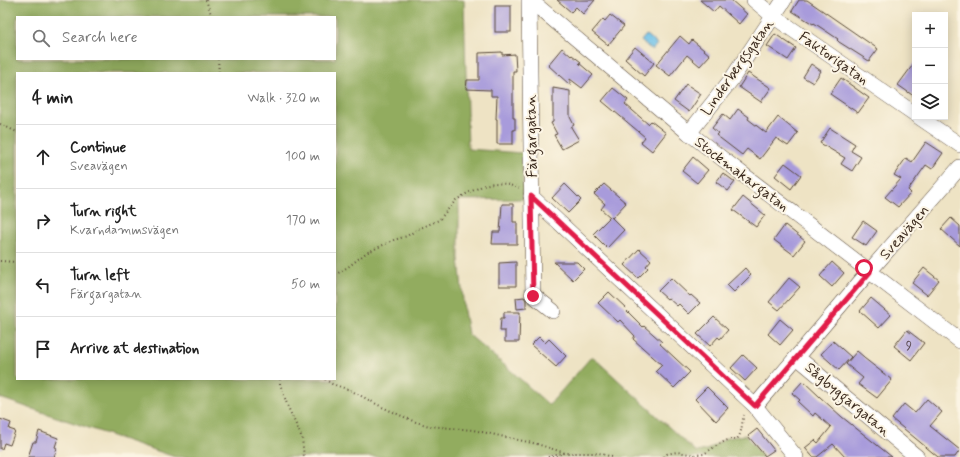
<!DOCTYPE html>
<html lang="en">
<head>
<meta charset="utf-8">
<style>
  :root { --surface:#fff; --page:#f6f6f6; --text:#222; --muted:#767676; --line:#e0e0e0 }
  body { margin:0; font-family:Mynerve,sans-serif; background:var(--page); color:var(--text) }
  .controls { position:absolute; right:12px; top:12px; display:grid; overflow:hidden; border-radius:0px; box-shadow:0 2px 10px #0003 }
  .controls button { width:36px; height:36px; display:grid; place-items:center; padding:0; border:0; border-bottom:1px solid var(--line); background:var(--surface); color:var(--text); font:20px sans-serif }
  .stop { position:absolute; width:12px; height:12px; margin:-9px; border:3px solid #e11d48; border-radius:50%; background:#fff }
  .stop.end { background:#e11d48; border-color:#fff; box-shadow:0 1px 4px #0008 }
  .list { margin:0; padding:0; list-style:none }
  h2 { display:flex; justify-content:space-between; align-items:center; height:52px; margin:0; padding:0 16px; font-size:17px }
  h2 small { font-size:13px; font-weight:400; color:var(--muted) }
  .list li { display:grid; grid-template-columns:26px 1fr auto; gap:12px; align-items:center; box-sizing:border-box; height:64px; padding:0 16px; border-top:1px solid var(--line) }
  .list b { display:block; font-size:15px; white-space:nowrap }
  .list p { margin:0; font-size:13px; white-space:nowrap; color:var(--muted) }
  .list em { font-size:13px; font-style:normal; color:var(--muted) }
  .icon { flex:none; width:22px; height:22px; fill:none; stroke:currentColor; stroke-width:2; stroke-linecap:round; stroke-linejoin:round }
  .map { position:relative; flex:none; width:960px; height:457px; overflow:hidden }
  .search { position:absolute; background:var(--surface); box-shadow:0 2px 10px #0003; left:16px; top:16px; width:320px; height:44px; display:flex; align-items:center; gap:10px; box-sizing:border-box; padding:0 14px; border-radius:0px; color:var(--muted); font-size:15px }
  .panel { position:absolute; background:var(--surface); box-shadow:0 2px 10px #0003; left:16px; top:72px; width:320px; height:308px; border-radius:0px }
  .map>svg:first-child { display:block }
</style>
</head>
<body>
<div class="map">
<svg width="960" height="457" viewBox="0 0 960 457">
  <rect width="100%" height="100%" fill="#fcf5e5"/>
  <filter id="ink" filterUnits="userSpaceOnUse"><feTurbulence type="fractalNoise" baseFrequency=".025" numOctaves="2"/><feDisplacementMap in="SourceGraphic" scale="8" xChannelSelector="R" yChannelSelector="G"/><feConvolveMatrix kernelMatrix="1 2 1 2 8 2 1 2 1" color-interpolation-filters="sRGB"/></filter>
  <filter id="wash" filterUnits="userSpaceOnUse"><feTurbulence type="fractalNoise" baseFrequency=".012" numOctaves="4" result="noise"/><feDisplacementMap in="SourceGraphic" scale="16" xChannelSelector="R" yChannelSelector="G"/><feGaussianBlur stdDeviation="0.9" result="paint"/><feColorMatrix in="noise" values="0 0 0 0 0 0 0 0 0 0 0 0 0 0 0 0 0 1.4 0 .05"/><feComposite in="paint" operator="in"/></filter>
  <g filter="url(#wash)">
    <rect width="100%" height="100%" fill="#eee3c4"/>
    <path fill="#92ac5f" stroke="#666b3e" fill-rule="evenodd" d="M0,0H464L468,149L522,153L523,199L459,200V258L464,311L468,334L509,369L549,405L592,356L696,452L707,450L726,438L745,435L763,457H175L0,398ZM17,17H335V59H17ZM17,73H335V379H17Z"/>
    <polygon fill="#6dc1e9" stroke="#547684" points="646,35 657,44 652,50 641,41"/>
    <g id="blocks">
      <g fill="#a89bdb">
        <polygon points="557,0 595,0 583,14 576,7 571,12"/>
        <polygon points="700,0 731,0 747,14 739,24 719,6 714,12"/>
        <polygon points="799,0 807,0 878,49 869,61 839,42 837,40 838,39 814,23 813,24 792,11"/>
        <rect x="495" y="6" width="16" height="26"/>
        <polygon points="610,15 624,26 608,45 592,32 603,19 605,21"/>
        <polygon points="775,34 796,48 788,60 767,46"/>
        <polygon points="680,36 689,44 692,40 710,55 700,66 687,55 670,76 656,65"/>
        <polygon points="635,47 654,63 644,76 625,59"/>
        <polygon points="562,48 571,56 572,55 581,62 579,63 593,75 582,88 570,79 570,85 548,65"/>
        <polygon points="502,52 502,55 515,54 516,71 513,71 513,118 515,118 515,130 513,130 513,144 497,144 497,119 496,119 497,96 491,96 491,90 466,89 467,80 479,80 479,53"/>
        <polygon points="915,62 915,97 898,85"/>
        <polygon points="811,64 821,71 813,83 803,77"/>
        <polygon points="748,73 771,88 761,102 739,87"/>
        <polygon points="841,78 869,98 858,113 830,94"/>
        <polygon points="686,84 701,94 689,112 674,101"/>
        <polygon points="553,88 570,91 570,117 574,125 571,127 579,140 562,149 554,135 557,134 551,123 553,122"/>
        <polygon points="613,88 628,100 625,104 648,124 651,121 666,133 652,151 641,142 645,137 602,101"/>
        <polygon points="738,109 749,117 748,119 766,133 778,117 798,133 788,146 776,138 760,159 747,149 742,155 716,135 718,133 712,128 723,114 730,120"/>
        <polygon points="830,128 855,144 851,151 861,157 852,171 841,164 845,158 820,143"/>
        <polygon points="926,142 943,153 932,169 926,165 908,190 911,193 898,207 885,197 901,179 894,175 906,158 912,162"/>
        <polygon points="693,157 708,170 697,183 682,171"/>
        <polygon points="785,163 801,175 791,189 775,176"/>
        <polygon points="723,173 735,182 728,191 716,182"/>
        <polygon points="565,184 581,200 568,213 552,198"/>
        <polygon points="604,184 626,203 612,218 611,217 624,230 607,248 593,234 610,217 601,209 605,204 594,194"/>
        <polygon points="743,197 765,215 756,227 733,210"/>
        <polygon points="502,204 513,204 513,222 517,222 517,244 492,244 493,232 500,232"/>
        <polygon points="951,218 960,226 960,246 941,229"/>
        <polygon points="863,221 877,231 866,246 852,237"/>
        <polygon points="785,225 805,241 794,255 774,240"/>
        <polygon points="639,249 651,260 646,266 648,268 638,278 624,265"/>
        <polygon points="516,262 516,286 499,286 499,263"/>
        <polygon points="554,262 577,262 584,269 573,280"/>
        <polygon points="832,262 844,273 832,287 820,276"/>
        <polygon points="745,268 751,275 734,292 727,285"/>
        <polygon points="924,268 939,280 927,295 912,283"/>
        <polygon points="671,278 690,296 691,295 700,303 689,314 679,304 677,306 668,298 667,299 658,291"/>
        <polygon points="789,278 800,287 779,310 769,302"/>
        <polygon points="609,292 627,309 626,310 643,327 644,326 662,342 660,344 690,372 674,388 656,371 662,365 633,339 635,336 620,320 618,322 598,303"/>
        <polygon points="524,297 526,300 526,308 517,309 516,298"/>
        <polygon points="871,298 891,315 879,328 860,311"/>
        <polygon points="504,312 520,312 519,342 505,342 505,331 500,331 501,318 504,318"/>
        <polygon points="714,317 728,330 720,339 718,337 710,346 697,334"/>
        <polygon points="780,319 793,330 780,345 768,334"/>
        <polygon points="907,330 924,343 911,360 894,346"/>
        <polygon points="539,337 545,343 549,339 566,356 556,367 531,345"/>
        <polygon points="833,341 851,357 839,370 821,354"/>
        <polygon points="857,351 864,357 864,358 892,380 877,398 858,384 863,378 846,364"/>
        <polygon points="743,355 757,368 745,381 731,368"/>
        <polygon points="803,381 820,397 842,417 892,457 845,457 833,444 817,457 813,457 805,448 815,440 818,443 831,427 815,413 813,416 798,402 800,400 792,393"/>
        <polygon points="707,387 728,408 716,421 695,399"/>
        <polygon points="927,399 942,412 930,426 960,450 955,457 938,457 892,419 904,404 915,413"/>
        <polygon points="0,419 11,423 9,429 15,431 10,445 4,443 2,449 0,449"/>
        <polygon points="757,429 774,450 765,456 748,436"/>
        <polygon points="39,431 58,438 55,447 57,448 54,457 28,457 33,442 36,442"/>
      </g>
    </g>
  </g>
  <g filter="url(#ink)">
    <use href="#blocks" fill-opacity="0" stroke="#564637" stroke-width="1"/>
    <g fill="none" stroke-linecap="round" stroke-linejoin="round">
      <defs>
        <g id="street">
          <polyline points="529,0 533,295 553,311"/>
          <polyline points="530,0 689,133 960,341"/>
          <polyline points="754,0 773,16 915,114"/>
          <polyline points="919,117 960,145"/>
          <polyline points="689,133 731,80 784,0"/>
          <polyline points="531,196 755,406 796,457"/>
          <polyline points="797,357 917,457"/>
          <polyline points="755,406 861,281 960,167"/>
        </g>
      </defs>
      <use href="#street" stroke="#564637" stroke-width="16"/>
      <g stroke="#564637" stroke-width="2" stroke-dasharray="1 3" stroke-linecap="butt">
        <polyline points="206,0 212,17"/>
        <polyline points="218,59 219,73"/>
        <polyline points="0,124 17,132"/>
        <polyline points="0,261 17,262"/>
        <polyline points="335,275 348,267 366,253 394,240 407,236 418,229 439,220 456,200 466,194 484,185 494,183 506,184 519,188"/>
        <polyline points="280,379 280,384 288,407 302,438 304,457"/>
        <polyline points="325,379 332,384 350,390 382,407 413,421 429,426 473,430 537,444 565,453"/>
        <polyline points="548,457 565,453 599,453 612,457"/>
        <path d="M664,457L667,454L677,452L696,455L704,454L719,444L730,439L736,440C743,433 741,424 744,415"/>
      </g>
      <use href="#street" stroke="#fff" stroke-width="15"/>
    </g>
  </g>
  <g fill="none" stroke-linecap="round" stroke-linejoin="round" filter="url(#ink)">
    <polyline stroke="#e11d48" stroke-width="5" points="533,296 531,196 755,406 870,272 864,268"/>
  </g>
  <g text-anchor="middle" stroke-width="4" stroke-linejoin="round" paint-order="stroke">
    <g font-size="13" fill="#56464d">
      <text x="909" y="350">9</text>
    </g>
    <g font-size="15" fill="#3b2a1e" stroke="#fcf5e5">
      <text transform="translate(834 58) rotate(35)" y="5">Faktorigatan</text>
      <text transform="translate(737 67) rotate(-55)" y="5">Linderbergsgatan</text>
      <text transform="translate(531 136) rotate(-91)" y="5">Färgargatan</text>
      <text transform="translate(742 174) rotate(37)" y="5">Stockmakargatan</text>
      <text transform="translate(904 232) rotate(-49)" y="5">Sveavägen</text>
      <text transform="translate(848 399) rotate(40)" y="5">Sågbyggargatan</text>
    </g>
  </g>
</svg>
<div class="controls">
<button>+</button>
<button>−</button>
<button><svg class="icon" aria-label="layers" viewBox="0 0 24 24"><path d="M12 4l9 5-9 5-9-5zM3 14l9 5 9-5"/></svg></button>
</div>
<div class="stop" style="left:864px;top:268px"></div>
<div class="stop end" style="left:533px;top:296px"></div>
<div class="search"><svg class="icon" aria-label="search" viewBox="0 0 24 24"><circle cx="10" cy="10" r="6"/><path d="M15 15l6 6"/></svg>Search here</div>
<section class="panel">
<h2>4 min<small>Walk · 320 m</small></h2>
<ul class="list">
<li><svg class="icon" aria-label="ahead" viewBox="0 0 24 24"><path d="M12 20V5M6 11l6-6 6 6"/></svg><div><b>Continue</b><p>Sveavägen</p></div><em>100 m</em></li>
<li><svg class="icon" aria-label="right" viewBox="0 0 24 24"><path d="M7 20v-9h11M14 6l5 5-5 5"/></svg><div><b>Turn right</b><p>Kvarndammsvägen</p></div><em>170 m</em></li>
<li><svg class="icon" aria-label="left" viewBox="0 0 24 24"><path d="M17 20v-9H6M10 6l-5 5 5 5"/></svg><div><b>Turn left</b><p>Färgargatan</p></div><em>50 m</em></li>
<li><svg class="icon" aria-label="arrive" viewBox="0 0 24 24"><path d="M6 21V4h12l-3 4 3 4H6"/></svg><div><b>Arrive at destination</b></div></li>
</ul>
</section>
</div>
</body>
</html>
